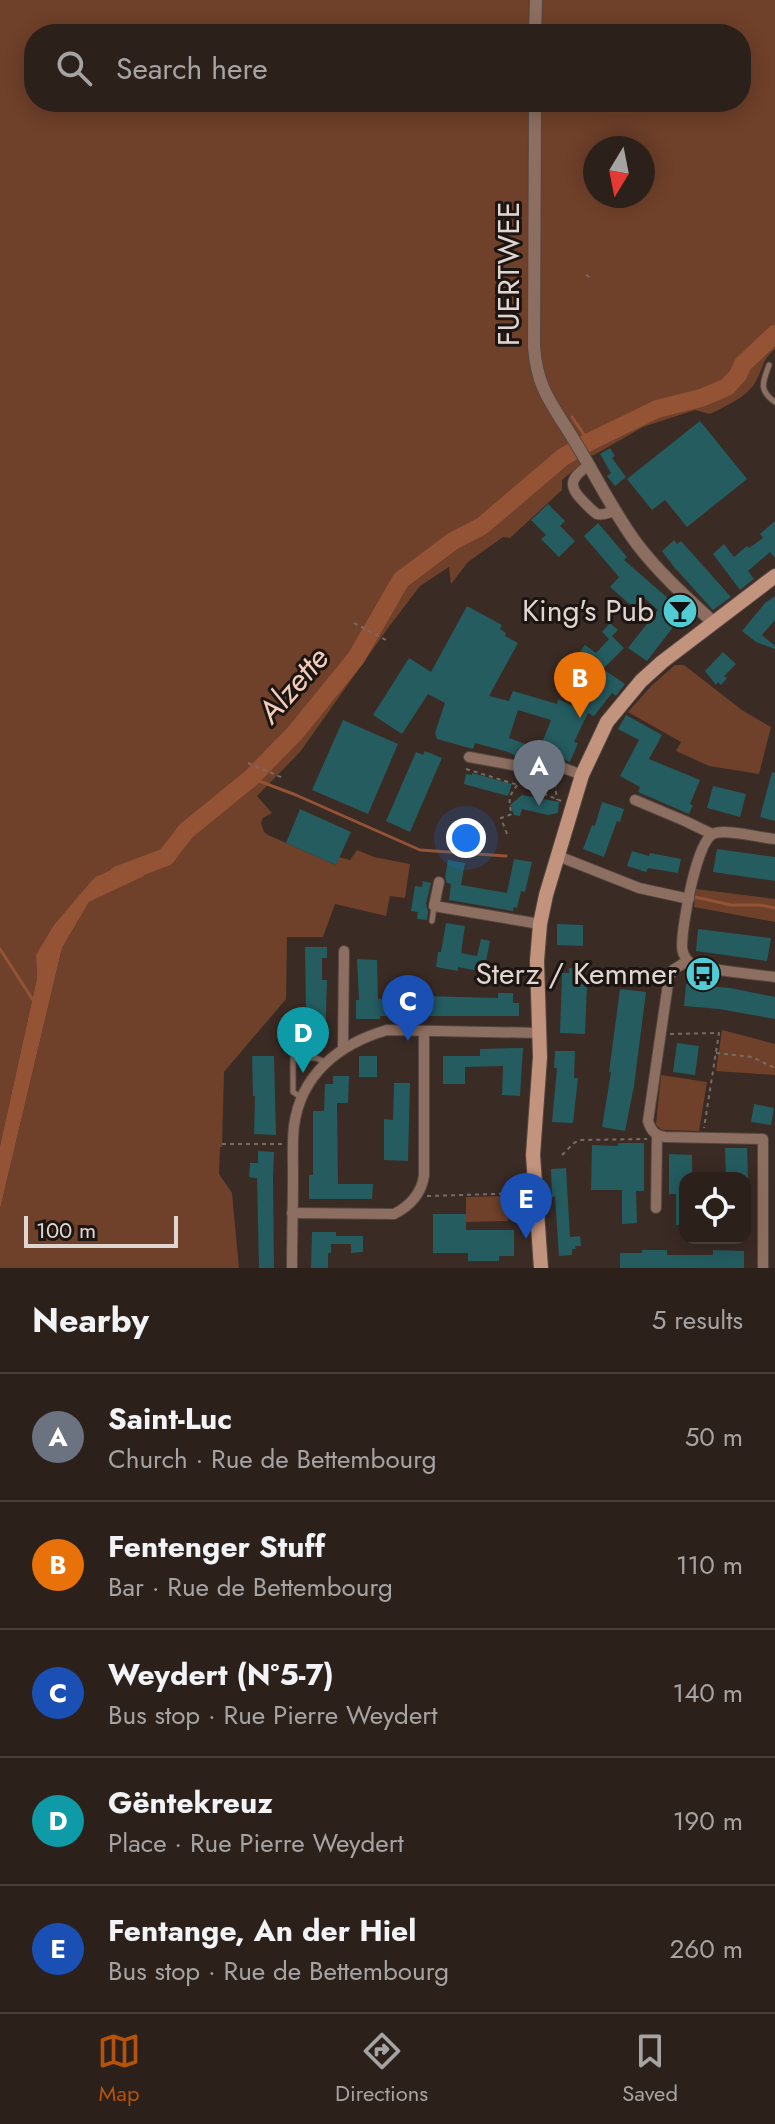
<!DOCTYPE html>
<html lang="en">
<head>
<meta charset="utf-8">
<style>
  :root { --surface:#2c201b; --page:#382d28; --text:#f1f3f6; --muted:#a6a3a3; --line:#483e3a; --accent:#b45309 }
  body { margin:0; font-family:Jost,sans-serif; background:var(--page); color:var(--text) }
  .controls { position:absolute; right:24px; bottom:24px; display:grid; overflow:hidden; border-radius:16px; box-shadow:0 4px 20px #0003 }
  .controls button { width:72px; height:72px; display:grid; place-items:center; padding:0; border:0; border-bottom:2px solid var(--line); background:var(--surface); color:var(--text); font:40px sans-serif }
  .compass { position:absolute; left:583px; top:136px; width:72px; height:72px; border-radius:50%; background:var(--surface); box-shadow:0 4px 20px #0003; rotate:190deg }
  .scale { position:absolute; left:24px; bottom:20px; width:154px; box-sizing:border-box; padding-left:8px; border:4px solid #e0d6d1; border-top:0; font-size:22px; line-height:28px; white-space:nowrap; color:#e0d6d1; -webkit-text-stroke:6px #1c1512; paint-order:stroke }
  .you { position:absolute; left:466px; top:838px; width:28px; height:28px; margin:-20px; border:6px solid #fff; border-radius:50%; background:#1a73e8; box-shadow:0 0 0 12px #1a73e833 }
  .badge { display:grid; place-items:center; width:52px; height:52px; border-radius:50%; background:var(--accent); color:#fff; font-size:26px; font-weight:700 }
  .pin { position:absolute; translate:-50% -66px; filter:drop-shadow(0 2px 4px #0008) }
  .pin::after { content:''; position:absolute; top:42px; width:28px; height:24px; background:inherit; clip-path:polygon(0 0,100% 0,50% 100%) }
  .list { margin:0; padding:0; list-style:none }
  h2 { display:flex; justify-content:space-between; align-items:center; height:104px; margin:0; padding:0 32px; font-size:34px }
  h2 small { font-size:26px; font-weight:400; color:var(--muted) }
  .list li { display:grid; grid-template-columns:52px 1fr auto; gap:24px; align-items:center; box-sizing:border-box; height:128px; padding:0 32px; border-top:2px solid var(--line) }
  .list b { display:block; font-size:30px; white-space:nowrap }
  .list p { margin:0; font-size:26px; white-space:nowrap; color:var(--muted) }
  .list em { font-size:26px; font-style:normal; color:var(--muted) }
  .icon { flex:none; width:44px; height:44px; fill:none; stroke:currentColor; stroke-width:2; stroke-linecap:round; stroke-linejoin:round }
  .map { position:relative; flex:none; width:775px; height:1268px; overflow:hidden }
  .search { position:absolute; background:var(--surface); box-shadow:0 4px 20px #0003; left:24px; right:24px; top:24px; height:88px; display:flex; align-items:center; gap:20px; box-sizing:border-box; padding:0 28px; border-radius:32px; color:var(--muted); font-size:30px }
  .sheet { height:744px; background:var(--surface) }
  nav { display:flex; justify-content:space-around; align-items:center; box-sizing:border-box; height:112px; border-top:2px solid var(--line); background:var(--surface); font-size:22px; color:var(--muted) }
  nav a { display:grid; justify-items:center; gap:4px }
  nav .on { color:var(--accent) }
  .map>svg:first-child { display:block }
</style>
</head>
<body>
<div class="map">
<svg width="775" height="1268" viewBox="0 0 775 1268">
  <rect width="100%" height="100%" fill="#3a2b24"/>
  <g fill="#6f402a" fill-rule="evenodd">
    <path d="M0,0H775V349C761,361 764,367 756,381C749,396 724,407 710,414L695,410L643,427L594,455L580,458V465L562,480V490L510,538L503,537L468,562L451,584L449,567L420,586L388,628L300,752L257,796L272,813L263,818L261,823L264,832L268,835L336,865L339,857L350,860L357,850L374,857L410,864L405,898L390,896L386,916L335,904L323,937H287L286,999L224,1072L222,1147H220L219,1174L232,1193L239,1268H0V1209L62,948L89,902L143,876L95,877L36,955L37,978L0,1146ZM34,34H741V102H34ZM595,148H643V196H595Z"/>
    <polygon points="675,665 684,665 742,710 771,727 759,774 709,766 676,751 681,742 628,712 652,685"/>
    <polygon points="696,889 775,899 775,922 694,907"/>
    <polygon points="722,1030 775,1044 775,1075 716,1071"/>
    <polygon points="661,1075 707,1082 699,1131 662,1130 656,1125"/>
    <polygon points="507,1196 508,1221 466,1222 466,1197"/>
  </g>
  <polygon fill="#945334" points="138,859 144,876 89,902 62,948 0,1209 0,1146 37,978 36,955 54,925 95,877"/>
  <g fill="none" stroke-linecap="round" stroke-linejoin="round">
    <g stroke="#945334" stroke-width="3">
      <polyline points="572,417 589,442"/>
      <polyline points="251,778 296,795 420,850 506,856"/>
      <polyline points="695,897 731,905 759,905 775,908"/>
      <polyline points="0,949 33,1000"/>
    </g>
    <polyline stroke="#945334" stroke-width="18" points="118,875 166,857 186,831 251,778 295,733 356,658 401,580 453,541 482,526 563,457 589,442 657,409 701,398 727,387 738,375 743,364 775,334"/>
  </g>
  <g fill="#245c60">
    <polygon points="700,421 747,479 687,527 665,500 652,510 627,479"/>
    <polygon points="610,448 615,456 612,458 626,477 615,486 607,476 611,473 600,454"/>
    <polygon points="548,504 565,521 560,526 575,541 559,557 541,539 546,535 531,520"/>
    <polygon points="775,521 775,558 770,552 748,571 754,579 740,590 713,554 724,544 734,557 747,546 749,548 763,538 760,534"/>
    <polygon points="598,523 627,557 624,560 670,600 673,597 692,615 685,622 680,618 647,661 628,648 658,610 642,596 633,607 610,587 619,577 584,536"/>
    <polygon points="674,540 677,544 681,541 731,597 713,610 674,567 662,551"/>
    <polygon points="775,596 775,620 762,635 775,646 775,649 756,642 742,631 765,603"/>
    <polygon points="467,606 502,625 500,629 506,633 505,636 518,643 489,696 509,701 513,691 557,704 558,699 573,706 576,698 585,703 598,686 572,662 585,645 596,653 609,639 602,632 610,623 618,630 610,638 612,636 624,648 603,669 625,684 616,696 612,693 594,716 588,713 574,742 578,743 570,762 540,748 551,720 518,710 509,738 528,745 518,757 508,752 475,743 473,749 437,739 435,733 445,703 428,694 402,734 373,715 409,658 431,672"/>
    <polygon points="723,652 736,664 724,676 727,678 721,685 718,682 716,685 705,671"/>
    <polygon points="626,715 662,735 649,759 700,780 690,804 693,805 689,814 638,792 640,787 620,776 639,740 618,729"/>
    <polygon points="343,720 398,744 368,814 312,790"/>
    <polygon points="425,751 442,758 410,832 386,821 416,752 423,755"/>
    <polygon points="772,772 775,773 775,821 760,817"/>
    <polygon points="472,773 512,784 508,796 464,784 466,774 472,775"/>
    <polygon points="713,786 746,794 740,817 707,808"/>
    <polygon points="522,795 559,802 558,813 548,815 522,809 520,816 514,815 510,805"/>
    <polygon points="602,802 624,809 620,822 617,821 604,857 583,849 592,825 595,826"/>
    <polygon points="300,809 351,832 336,865 286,843"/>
    <polygon points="717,849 775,857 775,881 713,872"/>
    <polygon points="632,851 649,856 650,853 681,859 678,873 648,868 646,872 627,866"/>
    <polygon points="514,859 532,862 525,892 521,891 517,908 514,907 513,911 449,900 451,884 447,883 445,877 448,860 465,863 461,885 507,893"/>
    <polygon points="423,881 431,883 426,904 428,911 427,920 417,919 418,912 411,911 415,886 422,887"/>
    <polygon points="446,923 465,926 461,953 477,956 481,939 490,941 484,972 458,967 458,971 436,967 438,952 441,952"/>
    <polygon points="557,924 583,925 583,946 557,945"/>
    <polygon points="698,929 771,938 767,961 696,951"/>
    <polygon points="305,947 327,947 327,958 322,958 322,980 327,980 325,1045 296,1042 297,1032 310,1032 311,1010 306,1011"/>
    <polygon points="357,959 377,960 378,999 422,999 422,996 498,998 498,993 513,993 513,1003 519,1003 519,1016 380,1016 380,1019 356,1019 356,1000 359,1000"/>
    <polygon points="569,968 577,968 576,974 582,974 581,984 587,985 585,1034 560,1033 562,973 569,973"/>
    <polygon points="686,984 730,988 775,997 775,1019 719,1009 684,1006"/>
    <polygon points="620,989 646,992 634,1086 625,1131 602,1127 611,1072 609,1072"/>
    <polygon points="677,1043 699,1046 695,1075 673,1072"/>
    <polygon points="523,1048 520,1096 502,1095 503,1066 465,1067 465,1084 443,1084 443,1056 480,1056 480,1049"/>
    <polygon points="555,1051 575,1051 574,1078 578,1078 573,1123 552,1122 557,1068 554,1068"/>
    <polygon points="252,1056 274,1056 276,1135 254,1134 255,1096 253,1096"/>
    <rect x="359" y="1056" width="18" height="21"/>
    <polygon points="333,1076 349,1076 348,1103 337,1103 338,1184 373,1184 372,1199 309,1199 309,1175 313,1175 313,1111 324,1111 325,1084 333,1084"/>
    <polygon points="394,1083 410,1083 408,1161 384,1160 384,1119 393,1120"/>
    <polygon points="754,1104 774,1108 771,1125 751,1122"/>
    <polygon points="618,1143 644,1143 644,1191 636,1191 637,1223 622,1224 622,1190 591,1190 592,1145 618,1146"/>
    <polygon points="725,1148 747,1148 748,1178 726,1178"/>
    <polygon points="258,1151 274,1152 273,1178 274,1268 259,1268 257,1178 249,1177 250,1163 258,1163"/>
    <polygon points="669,1154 692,1155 692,1178 685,1178 685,1225 676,1225 676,1194 669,1194"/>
    <polygon points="566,1168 570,1237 580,1236 581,1246 575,1246 576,1249 572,1249 572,1255 559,1256 555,1197 552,1197 551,1169"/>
    <polygon points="433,1214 466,1214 466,1230 514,1230 514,1256 499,1256 499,1261 468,1261 468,1253 433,1253"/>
    <polygon points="312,1232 336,1232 336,1236 363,1236 363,1252 351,1253 351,1244 331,1244 331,1253 328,1253 328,1268 311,1268"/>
    <polygon points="642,1250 667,1250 667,1255 713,1255 713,1250 744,1251 744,1268 620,1268 620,1253 642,1253"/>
  </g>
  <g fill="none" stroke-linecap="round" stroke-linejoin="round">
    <defs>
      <g id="service">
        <path d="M769,365C763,382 758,390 775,402"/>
        <polyline points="432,921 434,907"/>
        <polyline points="302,1098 293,1092 293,1058 316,1058 325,1062"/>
      </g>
      <g id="minor">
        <path d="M589,465C573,476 566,484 582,500C586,504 592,511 597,514C602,516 610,512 616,511"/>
        <polyline points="469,757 518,766 523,764 529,755 582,775"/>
        <polyline points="635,800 685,821 712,834"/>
        <path d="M775,839C761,838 724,828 713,834C696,842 682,926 682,946C682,952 685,958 689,962C697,969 760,975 775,977"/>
        <polyline points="558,856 639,888 689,899"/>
        <polyline points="439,882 434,906 540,924"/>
        <path d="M687,961L673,970L669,977L648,1121C651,1131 655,1135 665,1137L763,1139V1268"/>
        <polyline points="343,1048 344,951"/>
        <polyline points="656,1208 657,1135"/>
        <path d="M292,1213L394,1214C410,1206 421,1194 424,1176V1031"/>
        <path d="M292,1268C292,1237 293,1206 293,1175C293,1159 292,1142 294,1126C301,1074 339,1044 387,1030L541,1033"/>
      </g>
      <g id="tertiary">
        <polyline points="535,34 536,0"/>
        <path d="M535,102L534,346C537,392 555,407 577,445C597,478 614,513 637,544C660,574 687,598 714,623"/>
      </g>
      <polyline id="secondary" points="541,1268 533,1155 540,1057 537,961 540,924 546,895 582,775 607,722 641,681 662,662 775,576"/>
    </defs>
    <use href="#service" stroke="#554640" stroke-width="7"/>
    <use href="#minor" stroke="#554640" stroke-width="12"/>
    <use href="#tertiary" stroke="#554640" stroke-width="14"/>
    <use href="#secondary" stroke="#554640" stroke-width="16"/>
    <g stroke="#786b65" stroke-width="2" stroke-dasharray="4 4" stroke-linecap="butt">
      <polyline points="586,275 593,279"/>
      <polyline points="354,623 386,640"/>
      <polyline points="248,763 283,778"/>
      <polyline points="466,769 518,785"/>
      <polyline points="554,775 557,800"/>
      <polyline points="524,780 533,789 561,801"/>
      <path d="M507,834L501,818L512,814C505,795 514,789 527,775"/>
      <polyline points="670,1034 719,1033 704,1128"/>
      <polyline points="716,1053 752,1057 775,1068"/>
      <polyline points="222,1144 284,1144"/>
      <polyline points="562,1155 574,1143 580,1140 647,1139"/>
      <polyline points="427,1196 524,1193"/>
    </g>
    <use href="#service" stroke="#8d6f61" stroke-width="5"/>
    <use href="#minor" stroke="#8d6f61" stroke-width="10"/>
    <use href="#tertiary" stroke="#8d6f61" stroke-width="12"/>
    <use href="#secondary" stroke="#c2937d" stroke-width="14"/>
  </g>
  <defs>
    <symbol id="bar-disc" viewBox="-11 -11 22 22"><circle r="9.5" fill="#51ccd4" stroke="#1c1512"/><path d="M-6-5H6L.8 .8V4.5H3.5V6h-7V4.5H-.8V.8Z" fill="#111"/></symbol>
    <symbol id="bus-disc" viewBox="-11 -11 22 22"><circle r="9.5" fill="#51ccd4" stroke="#1c1512"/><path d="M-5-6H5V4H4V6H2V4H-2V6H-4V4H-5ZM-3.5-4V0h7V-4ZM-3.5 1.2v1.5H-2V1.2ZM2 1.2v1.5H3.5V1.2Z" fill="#111"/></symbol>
  </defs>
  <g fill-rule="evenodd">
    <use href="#bar-disc" x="660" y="591" width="40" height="40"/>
    <use href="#bus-disc" x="683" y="954" width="40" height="40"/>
  </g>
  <g text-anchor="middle" stroke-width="6" stroke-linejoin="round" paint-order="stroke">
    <g font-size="30" fill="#e0d6d1" stroke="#1c1512">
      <text transform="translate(509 274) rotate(-90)" y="10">FUERTWEE</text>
    </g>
    <g font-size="30" fill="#e0d6d1" stroke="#1c1512" text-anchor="end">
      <text x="654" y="621">King's Pub</text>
      <text x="677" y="984">Sterz / Kemmer</text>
    </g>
    <g font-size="32" font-style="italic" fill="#f3ccba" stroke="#1c1512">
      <text transform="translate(293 685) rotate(-49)" y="11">Alzette</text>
    </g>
  </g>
</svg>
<div class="controls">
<button><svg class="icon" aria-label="locate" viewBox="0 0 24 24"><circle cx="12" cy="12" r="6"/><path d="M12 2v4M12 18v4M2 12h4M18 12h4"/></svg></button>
</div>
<svg class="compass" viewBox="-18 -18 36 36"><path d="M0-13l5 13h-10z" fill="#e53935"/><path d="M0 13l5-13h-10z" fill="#a6a3a3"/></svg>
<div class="scale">100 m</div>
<div class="you"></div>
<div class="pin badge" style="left:539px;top:806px;background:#6b7280">A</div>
<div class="pin badge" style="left:580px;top:718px;background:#e8710a">B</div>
<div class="pin badge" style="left:408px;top:1041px;background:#1a4fb4">C</div>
<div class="pin badge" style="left:303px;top:1073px;background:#0f9aa8">D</div>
<div class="pin badge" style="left:526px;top:1239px;background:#1a4fb4">E</div>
<div class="search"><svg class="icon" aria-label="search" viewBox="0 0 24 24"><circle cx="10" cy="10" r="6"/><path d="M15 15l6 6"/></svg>Search here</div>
</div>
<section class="sheet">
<h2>Nearby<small>5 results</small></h2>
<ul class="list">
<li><span class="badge" style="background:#6b7280">A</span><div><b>Saint-Luc</b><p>Church · Rue de Bettembourg</p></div><em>50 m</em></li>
<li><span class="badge" style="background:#e8710a">B</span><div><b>Fentenger Stuff</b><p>Bar · Rue de Bettembourg</p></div><em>110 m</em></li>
<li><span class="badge" style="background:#1a4fb4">C</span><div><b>Weydert (N°5-7)</b><p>Bus stop · Rue Pierre Weydert</p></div><em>140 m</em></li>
<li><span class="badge" style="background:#0f9aa8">D</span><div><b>Gëntekreuz</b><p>Place · Rue Pierre Weydert</p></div><em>190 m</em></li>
<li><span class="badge" style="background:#1a4fb4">E</span><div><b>Fentange, An der Hiel</b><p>Bus stop · Rue de Bettembourg</p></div><em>260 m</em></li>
</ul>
</section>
<nav>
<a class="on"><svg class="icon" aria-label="map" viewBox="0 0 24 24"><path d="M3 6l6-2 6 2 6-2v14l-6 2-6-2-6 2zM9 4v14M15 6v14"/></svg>Map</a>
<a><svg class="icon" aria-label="directions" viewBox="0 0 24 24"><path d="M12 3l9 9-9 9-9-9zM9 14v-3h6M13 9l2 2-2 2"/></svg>Directions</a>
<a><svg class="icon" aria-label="saved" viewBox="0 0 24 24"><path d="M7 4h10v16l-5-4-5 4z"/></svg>Saved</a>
</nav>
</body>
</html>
